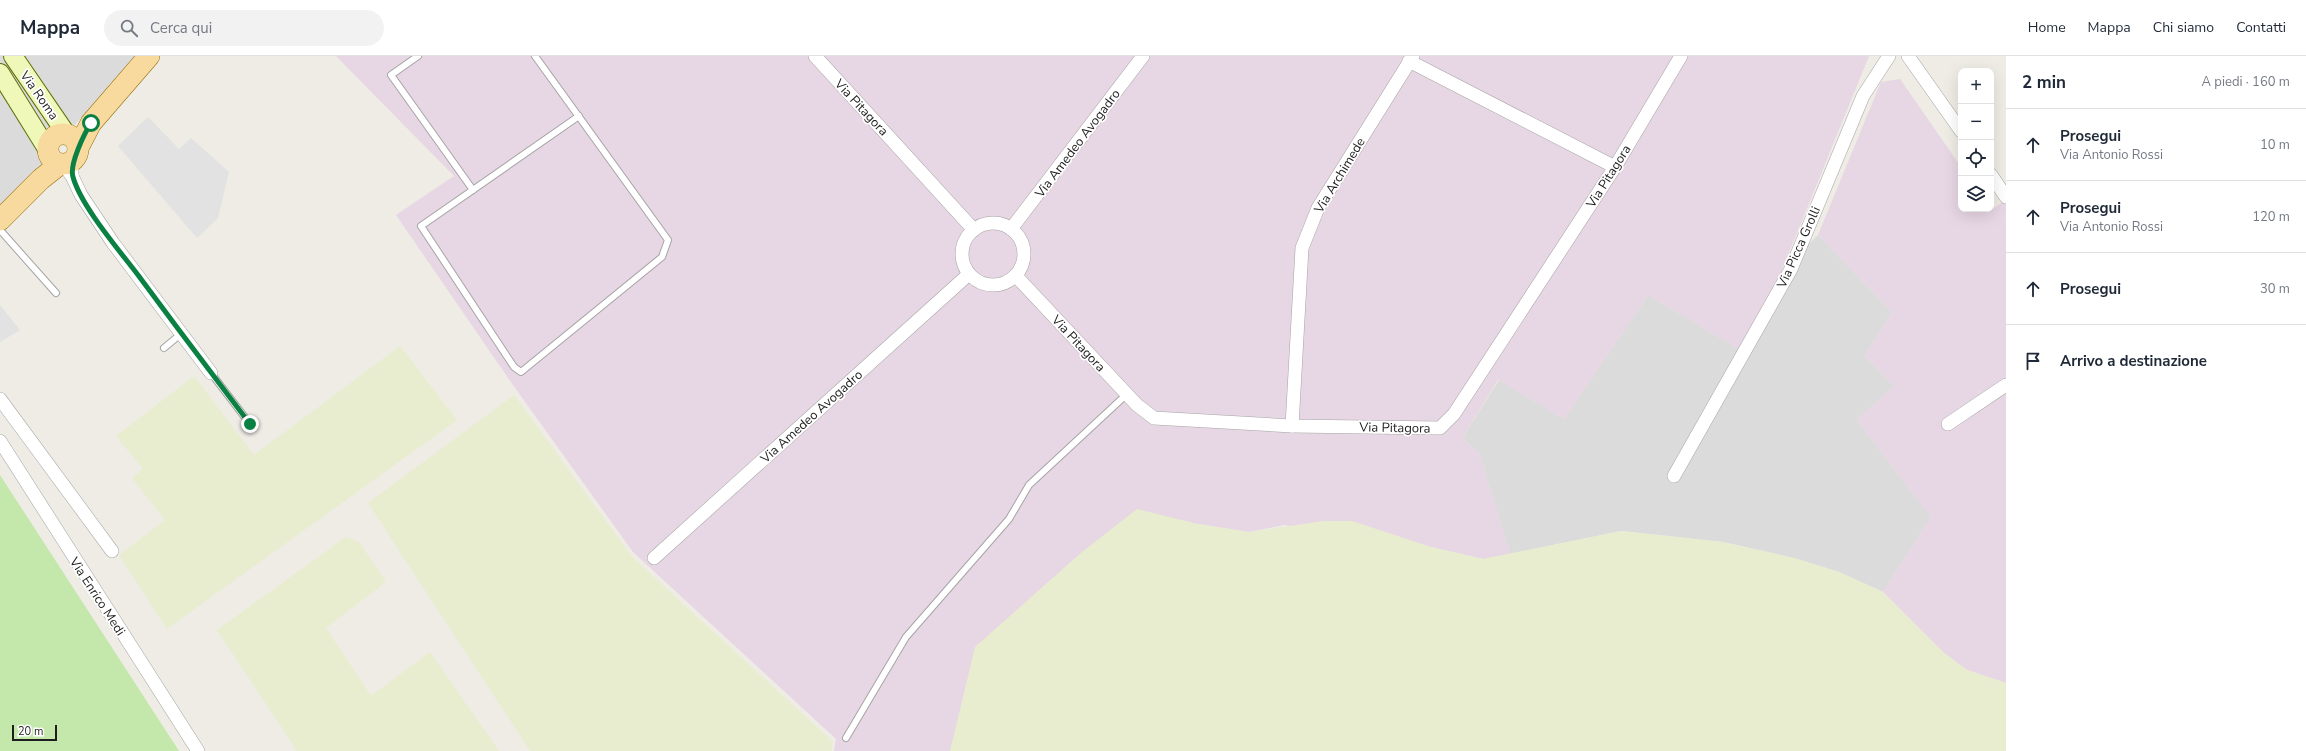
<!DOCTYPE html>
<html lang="it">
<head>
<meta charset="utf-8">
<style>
  :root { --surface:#fff; --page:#f2f2f3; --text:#1f2937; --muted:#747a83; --line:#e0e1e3 }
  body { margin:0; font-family:"Nunito Sans",sans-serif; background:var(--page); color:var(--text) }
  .controls { position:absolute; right:12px; top:12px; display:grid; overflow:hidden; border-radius:8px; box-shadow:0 4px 16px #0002 }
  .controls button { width:36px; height:36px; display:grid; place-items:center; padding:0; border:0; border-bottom:1px solid var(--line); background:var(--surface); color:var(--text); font:20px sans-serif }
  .scale { position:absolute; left:12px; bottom:10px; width:45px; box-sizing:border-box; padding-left:4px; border:2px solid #1e1e1e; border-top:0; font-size:11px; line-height:14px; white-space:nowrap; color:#1e1e1e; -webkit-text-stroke:3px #fff; paint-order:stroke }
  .stop { position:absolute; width:12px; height:12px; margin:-9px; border:3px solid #0b8043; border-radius:50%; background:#fff }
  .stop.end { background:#0b8043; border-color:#fff; box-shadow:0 1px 4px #0008 }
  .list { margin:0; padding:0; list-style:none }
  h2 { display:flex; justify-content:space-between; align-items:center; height:52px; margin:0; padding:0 16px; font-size:17px }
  h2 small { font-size:13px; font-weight:400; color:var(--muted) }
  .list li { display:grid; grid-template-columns:26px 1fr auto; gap:12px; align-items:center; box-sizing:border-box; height:72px; padding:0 16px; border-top:1px solid var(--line) }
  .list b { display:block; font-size:15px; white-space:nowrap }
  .list p { margin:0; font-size:13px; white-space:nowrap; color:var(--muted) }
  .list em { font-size:13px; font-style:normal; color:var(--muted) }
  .icon { flex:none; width:22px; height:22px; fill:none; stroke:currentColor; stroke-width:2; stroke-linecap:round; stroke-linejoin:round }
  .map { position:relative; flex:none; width:2006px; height:695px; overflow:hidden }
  header { display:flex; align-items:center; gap:24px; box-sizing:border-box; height:56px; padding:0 20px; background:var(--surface); border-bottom:1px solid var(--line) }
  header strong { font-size:19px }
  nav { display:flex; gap:22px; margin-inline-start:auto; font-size:14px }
  .search { width:280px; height:36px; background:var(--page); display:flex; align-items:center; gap:10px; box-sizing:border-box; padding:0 14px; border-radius:22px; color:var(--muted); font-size:15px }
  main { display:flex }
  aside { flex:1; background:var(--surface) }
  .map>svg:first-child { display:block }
</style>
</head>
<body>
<header>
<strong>Mappa</strong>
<div class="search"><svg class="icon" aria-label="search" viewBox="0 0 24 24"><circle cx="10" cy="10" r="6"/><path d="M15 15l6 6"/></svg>Cerca qui</div>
<nav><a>Home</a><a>Mappa</a><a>Chi siamo</a><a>Contatti</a></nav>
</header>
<main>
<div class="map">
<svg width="2006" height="695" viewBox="0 0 2006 695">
  <rect width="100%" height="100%" fill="#eeece4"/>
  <g fill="#dcdbdb">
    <polygon points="0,0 136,0 54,92 41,123 0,164"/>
    <polygon points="1818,179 1892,256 1865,300 1894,330 1857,364 1931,461 1883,536 1839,516 1794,502 1723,486 1621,475 1510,498 1479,397 1462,382 1499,324 1564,363 1648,239 1739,293 1782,214"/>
  </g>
  <g fill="#e7d6e3">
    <polygon points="336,0 1869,0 1782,214 1739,293 1648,239 1564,363 1498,324 1462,382 1479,397 1510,498 1483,503 1431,491 1284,469 1249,476 1198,468 953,686 950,695 834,695 836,683 633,496 513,329 396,159 454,120"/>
    <polygon points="1900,23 1961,111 1961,153 1991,154 2006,144 2006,627 1967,614 1944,597 1883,536 1931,461 1857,364 1894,330 1865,300 1892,256 1818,179 1881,26"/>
  </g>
  <g fill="#e8edd0">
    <polygon points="400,290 457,364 167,573 119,499 165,464 132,422 143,413 116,380 194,320 254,399"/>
    <polygon points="514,339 632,501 833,686 831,695 530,695 368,447"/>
    <polygon points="1137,453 1198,468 1249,476 1323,465 1352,465 1431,491 1483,503 1621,475 1723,486 1794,502 1839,516 1883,536 1944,597 1967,614 2006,627 2006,695 950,695 975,591 1082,496"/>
    <polygon points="346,481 359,486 386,526 326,572 371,640 430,596 499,695 295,695 296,693 217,574"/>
  </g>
  <polygon fill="#c4e7ab" points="0,419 179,695 0,695"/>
  <g fill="#e2e2e2">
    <polygon points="148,61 179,93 191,82 229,116 218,162 197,182 118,90"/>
    <polygon points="0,249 20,274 0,286"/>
  </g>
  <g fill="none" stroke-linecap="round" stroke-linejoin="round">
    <defs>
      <g id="lane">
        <polyline points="418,0 391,19 473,134"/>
        <polyline points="535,0 668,184 662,201 521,316 514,311 421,170 579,60"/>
        <polyline points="0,174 56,237"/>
        <polyline points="164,292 182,277"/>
        <polyline points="211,317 250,368"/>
        <polyline points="846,682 906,581 1009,463 1029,429 1127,338"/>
      </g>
      <g id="street">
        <polyline points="815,0 974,174"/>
        <polyline points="1908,0 1961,75"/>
        <polyline points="1409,5 1615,111"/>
        <polyline points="63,108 72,120 81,139 113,187 211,317"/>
        <polyline points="1991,119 2006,141"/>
        <polyline points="72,120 72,112 75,103"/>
        <circle cx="993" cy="198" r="31"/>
        <polyline points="1011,173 1143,0"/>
        <polyline points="1016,220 1137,349 1154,362 1292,370 1440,372 1454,358 1615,111 1681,0"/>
        <polyline points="0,343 112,495"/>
        <polyline points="1948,368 2006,329"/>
        <polyline points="1292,370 1302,192 1318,152 1413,0"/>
        <polyline points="0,385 198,695"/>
        <polyline points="1674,420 1791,213 1863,40 1889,0"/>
        <polyline points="654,502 969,218"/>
      </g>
      <g id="secondary">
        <polyline points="13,0 67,79"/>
        <polyline points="0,17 49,96"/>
      </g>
      <g id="primary">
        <circle cx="63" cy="93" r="15"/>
        <polyline points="78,92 91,67 149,0"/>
        <polyline points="0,164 41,123 60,108"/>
      </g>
    </defs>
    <use href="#lane" stroke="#a5a5a5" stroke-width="8"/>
    <use href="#street" stroke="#a5a5a5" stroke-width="14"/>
    <use href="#secondary" stroke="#5d7109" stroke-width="20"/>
    <use href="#primary" stroke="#927005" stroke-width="22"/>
    <use href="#lane" stroke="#fff" stroke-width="6"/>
    <use href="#street" stroke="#fff" stroke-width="13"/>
    <use href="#secondary" stroke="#eff7b9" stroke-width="18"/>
    <use href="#primary" stroke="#f8da9f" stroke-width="21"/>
  </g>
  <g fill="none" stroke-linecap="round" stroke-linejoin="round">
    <path stroke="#0b8043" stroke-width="5" d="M91,67C84,78 69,109 73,121C81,150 119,194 138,219C175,269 212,318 250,368"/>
  </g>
  <g text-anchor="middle" stroke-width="3.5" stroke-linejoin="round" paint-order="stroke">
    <g font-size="13" fill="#1e1e1e" stroke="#fff">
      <text transform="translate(40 39) rotate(55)" y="5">Via Roma</text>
      <text transform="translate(862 51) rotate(47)" y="5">Via Pitagora</text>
      <text transform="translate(1077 87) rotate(-53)" y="5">Via Amedeo Avogadro</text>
      <text transform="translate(1339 119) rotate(-59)" y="5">Via Archimede</text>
      <text transform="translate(1608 120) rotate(-58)" y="5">Via Pitagora</text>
      <text transform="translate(1798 191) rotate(-66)" y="5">Via Picca Grolli</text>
      <text transform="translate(1079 287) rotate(47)" y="5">Via Pitagora</text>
      <text transform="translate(811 360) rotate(-42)" y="5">Via Amedeo Avogadro</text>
      <text transform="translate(1395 371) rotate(1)" y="5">Via Pitagora</text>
      <text transform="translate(98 540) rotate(57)" y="5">Via Enrico Medi</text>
    </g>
  </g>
</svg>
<div class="controls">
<button>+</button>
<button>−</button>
<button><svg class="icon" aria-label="locate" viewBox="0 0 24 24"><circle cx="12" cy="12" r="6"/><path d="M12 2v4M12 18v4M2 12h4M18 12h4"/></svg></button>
<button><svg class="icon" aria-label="layers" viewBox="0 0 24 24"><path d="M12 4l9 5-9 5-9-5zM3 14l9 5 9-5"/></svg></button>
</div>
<div class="scale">20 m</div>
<div class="stop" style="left:91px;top:67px"></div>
<div class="stop end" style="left:250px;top:368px"></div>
</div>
<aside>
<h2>2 min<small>A piedi · 160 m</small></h2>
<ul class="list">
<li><svg class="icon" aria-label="ahead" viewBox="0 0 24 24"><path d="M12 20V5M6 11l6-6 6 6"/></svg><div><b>Prosegui</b><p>Via Antonio Rossi</p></div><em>10 m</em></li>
<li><svg class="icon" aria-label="ahead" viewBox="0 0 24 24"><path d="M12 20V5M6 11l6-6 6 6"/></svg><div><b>Prosegui</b><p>Via Antonio Rossi</p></div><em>120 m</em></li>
<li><svg class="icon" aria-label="ahead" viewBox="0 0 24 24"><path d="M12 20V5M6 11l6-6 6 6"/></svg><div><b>Prosegui</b></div><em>30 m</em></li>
<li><svg class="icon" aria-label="arrive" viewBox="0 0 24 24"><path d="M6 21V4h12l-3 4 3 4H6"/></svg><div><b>Arrivo a destinazione</b></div></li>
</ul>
</aside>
</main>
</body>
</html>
